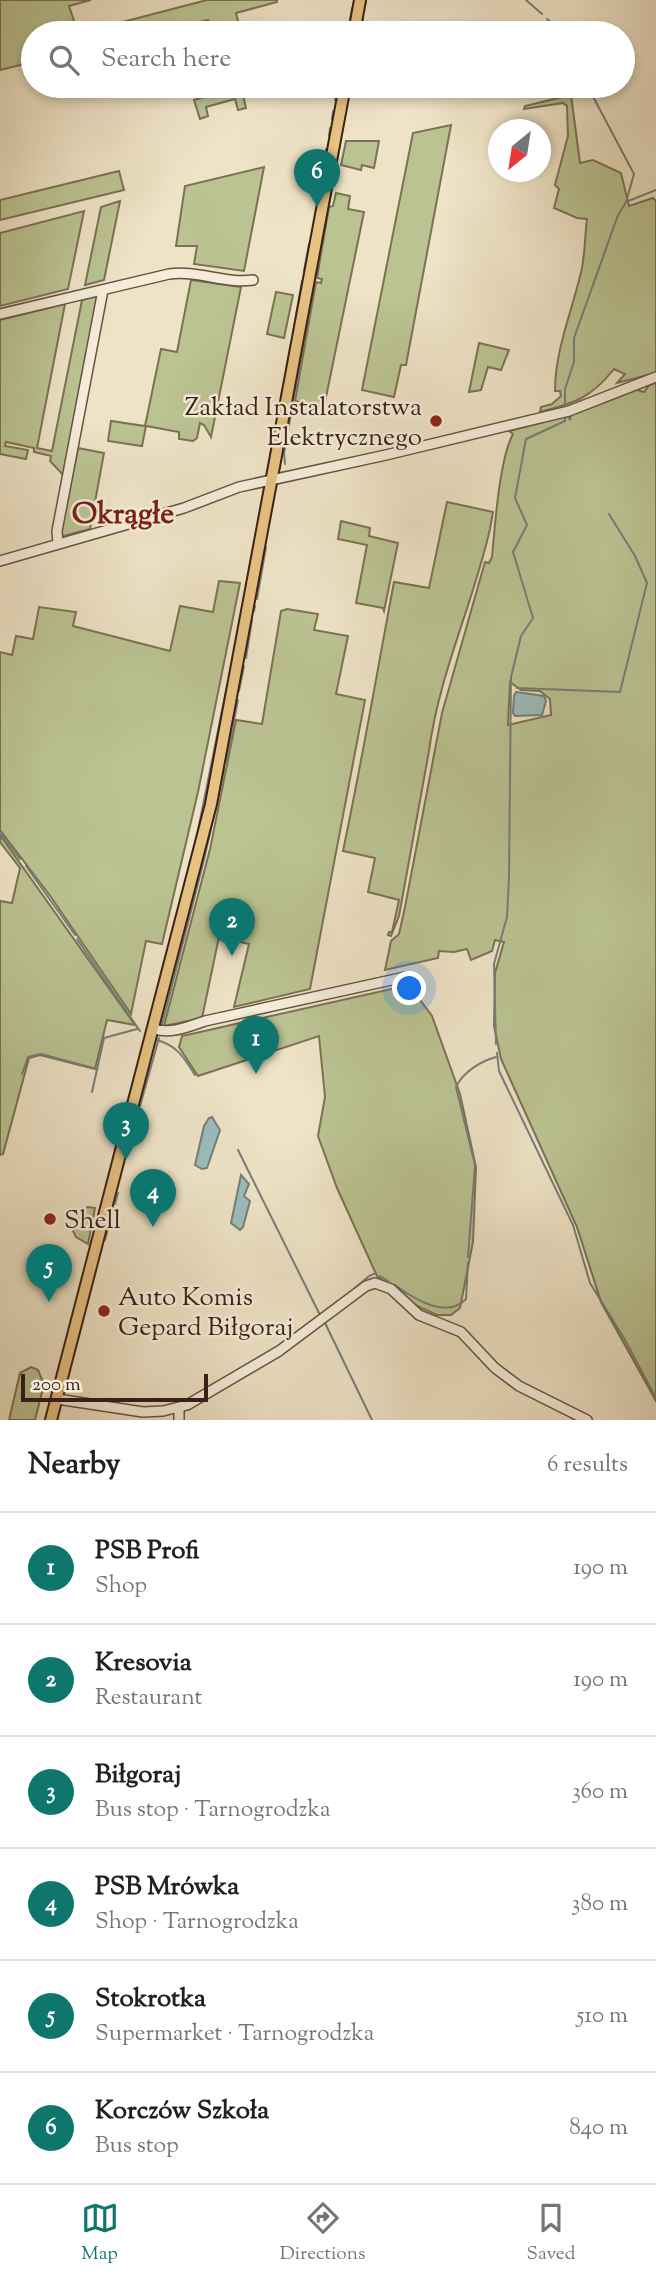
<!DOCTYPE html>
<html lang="en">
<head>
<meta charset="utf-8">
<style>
  :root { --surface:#fff; --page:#f2f2f2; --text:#202124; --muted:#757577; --line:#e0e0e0; --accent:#0f766e }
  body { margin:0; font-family:"Sorts Mill Goudy",serif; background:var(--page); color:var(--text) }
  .compass { position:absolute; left:488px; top:119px; width:63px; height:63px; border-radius:50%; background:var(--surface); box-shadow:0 4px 10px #0003; rotate:210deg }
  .scale { position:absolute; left:21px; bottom:18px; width:187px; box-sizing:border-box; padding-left:7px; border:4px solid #3b2015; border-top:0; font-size:19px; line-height:24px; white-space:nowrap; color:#3b2015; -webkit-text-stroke:5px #f4edda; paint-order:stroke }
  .you { position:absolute; left:410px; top:989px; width:24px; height:24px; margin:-18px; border:5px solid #fff; border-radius:50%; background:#1a73e8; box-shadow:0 0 0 10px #1a73e833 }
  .badge { display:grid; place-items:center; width:46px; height:46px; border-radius:50%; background:var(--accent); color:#fff; font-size:23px; font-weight:700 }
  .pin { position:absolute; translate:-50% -58px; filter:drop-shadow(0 2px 4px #0008) }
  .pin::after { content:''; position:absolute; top:37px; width:24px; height:21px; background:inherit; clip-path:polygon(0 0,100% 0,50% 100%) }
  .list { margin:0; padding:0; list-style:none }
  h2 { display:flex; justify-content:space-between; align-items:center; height:91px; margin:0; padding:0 28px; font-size:30px }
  h2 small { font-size:23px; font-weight:400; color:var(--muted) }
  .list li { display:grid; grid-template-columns:46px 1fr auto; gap:21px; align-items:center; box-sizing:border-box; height:112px; padding:0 28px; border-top:2px solid var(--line) }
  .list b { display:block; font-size:26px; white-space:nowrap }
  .list p { margin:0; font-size:23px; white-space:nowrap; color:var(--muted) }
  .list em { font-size:23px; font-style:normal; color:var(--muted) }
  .icon { flex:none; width:38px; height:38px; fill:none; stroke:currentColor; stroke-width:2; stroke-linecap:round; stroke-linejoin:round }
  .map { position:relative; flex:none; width:656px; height:1420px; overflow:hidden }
  .search { position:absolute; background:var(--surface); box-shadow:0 4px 10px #0003; left:21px; right:21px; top:21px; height:77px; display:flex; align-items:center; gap:18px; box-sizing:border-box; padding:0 24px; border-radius:38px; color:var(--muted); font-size:26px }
  .sheet { height:763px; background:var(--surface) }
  nav { display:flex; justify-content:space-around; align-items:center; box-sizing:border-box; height:98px; border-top:2px solid var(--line); background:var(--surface); font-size:19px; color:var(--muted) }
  nav a { display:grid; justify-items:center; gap:4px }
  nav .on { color:var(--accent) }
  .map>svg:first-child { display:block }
</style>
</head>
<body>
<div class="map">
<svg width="656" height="1420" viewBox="0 0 656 1420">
  <rect width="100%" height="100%" fill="#eee3c6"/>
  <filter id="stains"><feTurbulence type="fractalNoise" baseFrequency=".00286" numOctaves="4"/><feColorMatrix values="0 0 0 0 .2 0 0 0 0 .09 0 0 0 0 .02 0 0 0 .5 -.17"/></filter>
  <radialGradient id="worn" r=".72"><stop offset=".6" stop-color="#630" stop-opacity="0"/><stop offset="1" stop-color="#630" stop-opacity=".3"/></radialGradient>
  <g fill="#bbc393" stroke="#7b7254" stroke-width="2" fill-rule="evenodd">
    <polygon points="0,0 91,0 69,6 78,33 33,33 33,62 0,70"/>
    <polygon points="207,0 277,0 277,2 236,13 241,33 211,33 208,20 173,28 173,33 80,33"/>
    <polygon points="240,86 254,86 242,91 246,108 238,110 235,99 206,107 208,116 200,119 194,100"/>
    <path d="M571,95L580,163L593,160L621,173L629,206L653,198L656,201V373L617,383L625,374L614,369C591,398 575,403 540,412L541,407L552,404L561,396L560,391H555C555,349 573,309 582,268C585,252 585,235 587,219L577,218L554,208L559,189L555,185L568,136L567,106L563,103L524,109L525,106Z"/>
    <polygon points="451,125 406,365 401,365 394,397 362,390 413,133"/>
    <polygon points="346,141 379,141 374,168 362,165 361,170 341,165"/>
    <polygon points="264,167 244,271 194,264 197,246 176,246 185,186"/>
    <polygon points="119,171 124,190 0,220 0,200"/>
    <polygon points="336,193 350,196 348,209 364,212 324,407 295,401 316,282 321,283 322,279 317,278 329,207 333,206"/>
    <polygon points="120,201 104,280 85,285 101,207"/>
    <polygon points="84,211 68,289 0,306 0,233"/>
    <polygon points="191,280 241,287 211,437 204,425 200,423 197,438 193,441 179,439 179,432 146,426 142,446 108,441 111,421 145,426 161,349 177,352"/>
    <polygon points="276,292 293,295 284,338 267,334"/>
    <polygon points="97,296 100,300 64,476 50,461 51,456 34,452 34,448 6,442 5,446 28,450 26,459 0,454 0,320 65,304 37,448 52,451 82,300"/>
    <polygon points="479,343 509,350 501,370 488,367 481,390 469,392"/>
    <path d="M656,383V1401L601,1302L577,1227L501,1059L494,1026L495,973L504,942L495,940L492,951L471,960L467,949L454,952L439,951L438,958L385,970L391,941L399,934L405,907L442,713L485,562L489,563L492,557C495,527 499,460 513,434L509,431L567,416L569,417L570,420L571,413L634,389L644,392L650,384ZM510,682L521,690L540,691L550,699L551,715L508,725Z"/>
    <polygon points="78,448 104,453 90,529 60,537"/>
    <path d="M447,502L493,512L490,529C473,604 439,674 429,751L399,916L391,936L388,935L389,932H392L399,900L368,892L375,858L343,851C362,761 377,672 394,582L429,588Z"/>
    <polygon points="341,521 370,528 369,536 398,543 384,611 383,608 356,603 367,545 338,539"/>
    <polygon points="219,581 240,583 198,792 162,944 146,941 131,1014 51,897 0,830 0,652 12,655 16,636 33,639 39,607 76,612 73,626 170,651 180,606 213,612"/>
    <polygon points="287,609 318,614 314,630 348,636 336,694 365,700 310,989 234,1007 249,944 219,937 202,1018 164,1026 210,849 236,720 262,724 281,611"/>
    <polygon points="0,835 135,1025 107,1020 95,1069 40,1055 29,1058 3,1154 0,1155 0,901 12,903 20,868 0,842"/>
    <polygon points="409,985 432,1016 460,1094 476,1167 473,1242 460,1308 451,1315 437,1315 415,1305 377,1276 337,1188 318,1136 325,1097 319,1036 198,1076 179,1047 182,1036"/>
    <polygon points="88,1207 95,1208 88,1244 76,1237 73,1231 80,1210"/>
    <polygon points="31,1367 38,1370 44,1384 35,1420 9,1420 20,1373"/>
  </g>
  <g fill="#9bbdbc" stroke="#757e79" stroke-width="2">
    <polygon points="516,692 544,696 546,701 542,715 515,716 513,713 514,696"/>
    <polygon points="212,1117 220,1130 207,1168 202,1169 195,1165 204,1126 209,1118"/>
    <polygon points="241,1175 249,1184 244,1196 250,1201 243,1227 240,1230 231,1223"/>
  </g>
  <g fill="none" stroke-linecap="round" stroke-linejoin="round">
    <g stroke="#757e79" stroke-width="2">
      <polyline points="526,0 542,14"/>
      <polyline points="364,12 366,1"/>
      <polyline points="547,19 560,30"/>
      <polyline points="350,20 352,8"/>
      <polyline points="362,27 363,20"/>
      <polyline points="347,33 348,29"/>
      <polyline points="350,88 351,86"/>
      <polyline points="589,89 634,174 626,202"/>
      <polyline points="335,100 337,90"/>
      <polyline points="346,110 347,107"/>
      <polyline points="332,119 333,111"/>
      <polyline points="329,136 330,128"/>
      <polyline points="326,152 326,149"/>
      <polyline points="323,165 324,160"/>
      <polyline points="333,183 334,177"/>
      <polyline points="304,271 309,244"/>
      <polyline points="316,275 331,194"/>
      <polyline points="293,333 302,281"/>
      <polyline points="286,370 291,343"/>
      <polyline points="281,396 285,377"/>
      <polyline points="565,406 565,389 574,362 574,338 618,215 626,202 656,190"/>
      <polyline points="277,421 280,403"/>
      <polyline points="270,456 275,430"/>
      <polyline points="285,464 284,453 314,285"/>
      <polyline points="267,473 269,464"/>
      <polyline points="257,599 266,547"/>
      <polyline points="243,604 263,495"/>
      <polyline points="254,611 255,606"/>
      <polyline points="246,658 252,620"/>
      <polyline points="229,677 242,610"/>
      <polyline points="517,688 620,692 647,583 635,556 609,514"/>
      <polyline points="239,691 244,666"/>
      <polyline points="226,762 238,700"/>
      <polyline points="0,833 20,859"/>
      <polyline points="196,840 227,686"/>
      <polyline points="26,866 75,935"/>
      <polyline points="77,939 140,1031"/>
      <polyline points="161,974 165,960"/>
      <polyline points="151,1016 158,985"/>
      <polyline points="162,1025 204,860 224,770"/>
      <path d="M157,1040C178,1046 184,1058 195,1075"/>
      <polyline points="496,1044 494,964 507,917 509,878 511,677 521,636 533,618 513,552 527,525 515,498 526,439 565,421 565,418"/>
      <polyline points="497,1053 499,1071 573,1225 590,1283 625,1340 656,1398"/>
      <polyline points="22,1074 28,1057 41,1054 97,1069"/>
      <polyline points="92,1092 104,1038 137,1029"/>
      <polyline points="128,1104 147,1029"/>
      <polyline points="140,1106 159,1038"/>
      <polyline points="135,1123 137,1118"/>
      <polyline points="132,1136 133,1133"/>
      <polyline points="238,1150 320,1315"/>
      <polyline points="112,1166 125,1114"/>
      <polyline points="115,1204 118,1193"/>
      <polyline points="105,1240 111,1218"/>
      <path d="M468,1257L475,1165L456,1087C463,1072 481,1061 496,1057"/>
      <polyline points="380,1276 388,1281"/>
      <path d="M395,1285C413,1298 446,1320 466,1299L468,1263"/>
      <polyline points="355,1288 369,1276 376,1273"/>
      <polyline points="325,1323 372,1420"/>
    </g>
    <defs>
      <g id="minor">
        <path d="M0,314L169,274C197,270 225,284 253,280"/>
        <polyline points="58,544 57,531 103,290"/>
        <polyline points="0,561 184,508 239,487 386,455 569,411 656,377"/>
        <path d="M154,1029C172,1034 187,1027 205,1021L405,977"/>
        <polyline points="57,1399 143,1412 163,1411 187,1405 279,1351 366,1286 375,1283 391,1289 419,1315 461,1332 495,1368 519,1386 587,1420"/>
        <polyline points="179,1408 179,1420"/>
      </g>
      <g id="major">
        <polyline points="354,33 360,0"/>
        <polyline points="51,1420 211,804 345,86"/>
      </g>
    </defs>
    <use href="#minor" stroke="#685141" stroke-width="12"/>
    <use href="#major" stroke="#3b2015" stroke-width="14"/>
    <use href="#minor" stroke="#f4edda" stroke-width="9"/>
    <use href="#major" stroke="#e7c283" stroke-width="10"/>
  </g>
  <g fill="#8f2418" stroke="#f4edda" stroke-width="2.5">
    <circle cx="436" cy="421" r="7"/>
    <circle cx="50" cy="1219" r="7"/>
    <circle cx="104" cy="1311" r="7"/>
  </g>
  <g text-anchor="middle" stroke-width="5" stroke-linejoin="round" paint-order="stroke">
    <g font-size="26" fill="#3b2015" stroke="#f4edda" text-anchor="start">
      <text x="422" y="415" text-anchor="end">Zakład Instalatorstwa<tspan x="422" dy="30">Elektrycznego</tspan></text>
      <text x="64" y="1228">Shell</text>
      <text x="118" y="1305">Auto Komis<tspan x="118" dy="30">Gepard Biłgoraj</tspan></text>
    </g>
    <g font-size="30" font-weight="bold" fill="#7a1f14" stroke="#f4edda">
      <text x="123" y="523">Okrągłe</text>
    </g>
  </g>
  <rect width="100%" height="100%" filter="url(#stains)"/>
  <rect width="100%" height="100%" fill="url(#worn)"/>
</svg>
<svg class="compass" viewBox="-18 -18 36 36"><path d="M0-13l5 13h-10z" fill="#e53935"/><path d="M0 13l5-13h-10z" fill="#757577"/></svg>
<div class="scale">200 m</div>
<div class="you"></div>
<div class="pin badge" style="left:256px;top:1074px">1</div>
<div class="pin badge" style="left:232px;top:956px">2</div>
<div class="pin badge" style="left:126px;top:1160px">3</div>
<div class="pin badge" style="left:153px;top:1227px">4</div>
<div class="pin badge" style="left:49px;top:1302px">5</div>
<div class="pin badge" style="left:317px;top:207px">6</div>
<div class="search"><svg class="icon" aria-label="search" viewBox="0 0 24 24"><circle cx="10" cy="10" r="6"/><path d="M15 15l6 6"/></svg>Search here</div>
</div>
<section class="sheet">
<h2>Nearby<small>6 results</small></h2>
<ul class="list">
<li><span class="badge">1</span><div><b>PSB Profi</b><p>Shop</p></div><em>190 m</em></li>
<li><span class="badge">2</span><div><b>Kresovia</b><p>Restaurant</p></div><em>190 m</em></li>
<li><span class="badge">3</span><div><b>Biłgoraj</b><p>Bus stop · Tarnogrodzka</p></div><em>360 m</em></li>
<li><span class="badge">4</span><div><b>PSB Mrówka</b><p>Shop · Tarnogrodzka</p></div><em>380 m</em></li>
<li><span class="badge">5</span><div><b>Stokrotka</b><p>Supermarket · Tarnogrodzka</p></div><em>510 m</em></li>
<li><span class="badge">6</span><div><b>Korczów Szkoła</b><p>Bus stop</p></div><em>840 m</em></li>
</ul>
</section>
<nav>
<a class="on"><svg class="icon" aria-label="map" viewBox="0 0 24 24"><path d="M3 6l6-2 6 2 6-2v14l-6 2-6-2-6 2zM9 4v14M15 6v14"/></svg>Map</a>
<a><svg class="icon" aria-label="directions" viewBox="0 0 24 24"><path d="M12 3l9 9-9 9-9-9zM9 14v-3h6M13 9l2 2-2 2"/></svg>Directions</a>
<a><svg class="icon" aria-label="saved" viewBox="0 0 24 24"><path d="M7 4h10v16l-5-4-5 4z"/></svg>Saved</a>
</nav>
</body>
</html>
